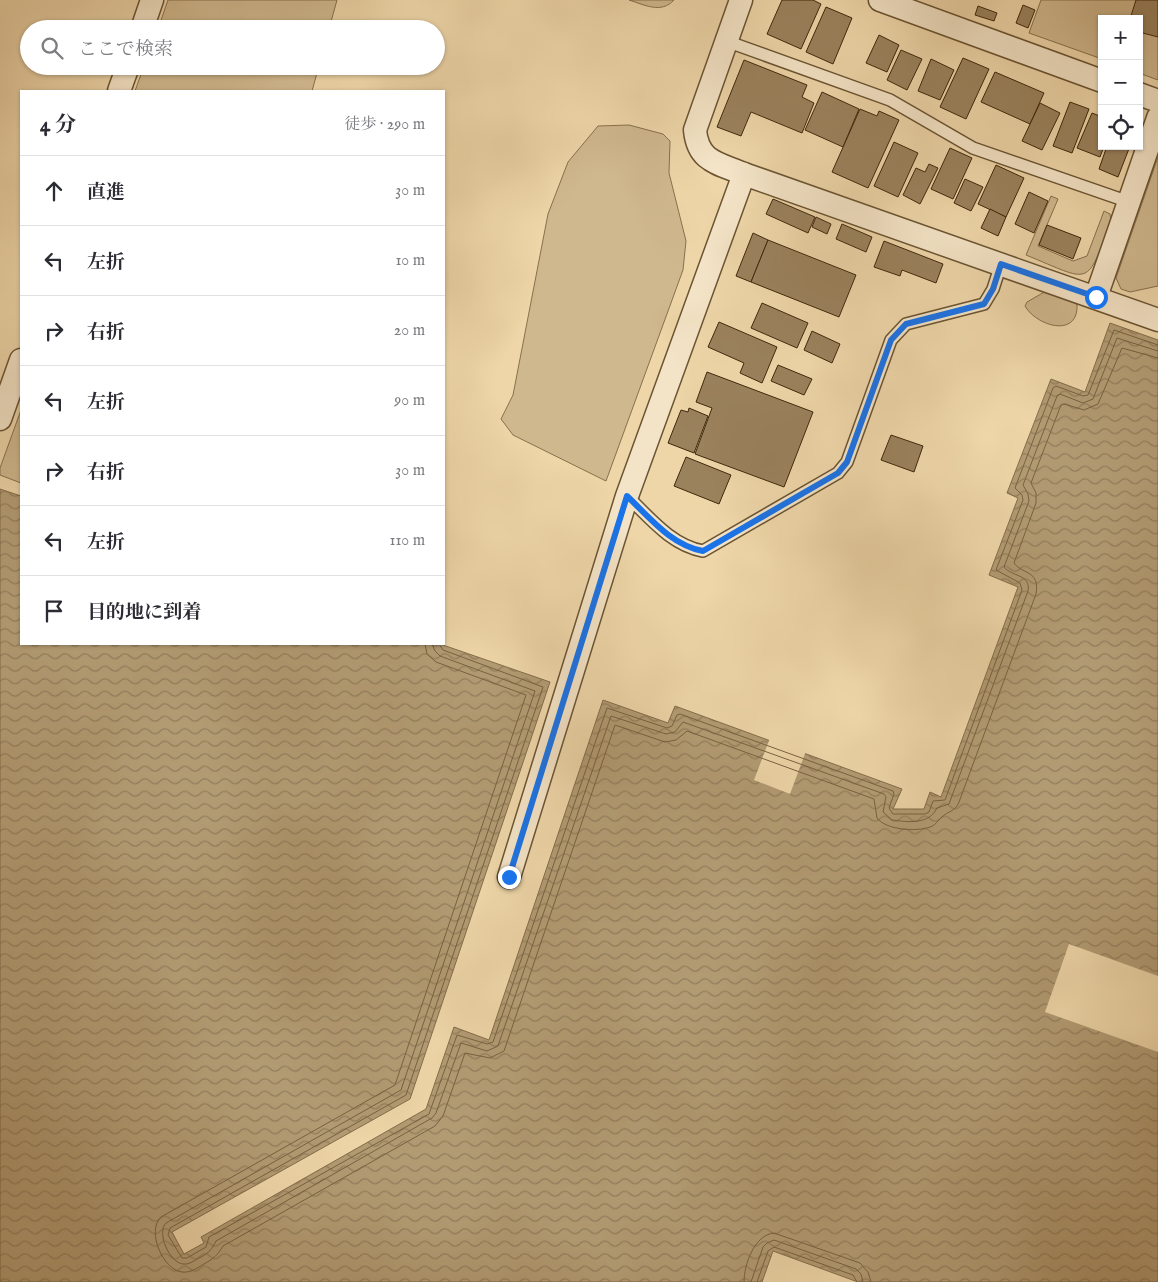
<!DOCTYPE html>
<html lang="ja">
<head>
<meta charset="utf-8">
<style>
  :root { --surface:#fff; --page:#f2f2f3; --text:#2b2b33; --muted:#7c7c81; --line:#e1e1e2 }
  body { margin:0; font-family:"IM FELL English","Noto Serif JP",serif; background:var(--page); color:var(--text) }
  .controls { position:absolute; right:15px; top:15px; display:grid; overflow:hidden; border-radius:0px; box-shadow:0 1px 4px #0004 }
  .controls button { width:45px; height:45px; display:grid; place-items:center; padding:0; border:0; border-bottom:1px solid var(--line); background:var(--surface); color:var(--text); font:25px sans-serif }
  .stop { position:absolute; width:15px; height:15px; margin:-11px; border:4px solid #1a73e8; border-radius:50%; background:#fff }
  .stop.end { background:#1a73e8; border-color:#fff; box-shadow:0 1px 5px #0008 }
  .list { margin:0; padding:0; list-style:none }
  h2 { display:flex; justify-content:space-between; align-items:center; height:65px; margin:0; padding:0 20px; font-size:21px }
  h2 small { font-size:16px; font-weight:400; color:var(--muted) }
  .list li { display:grid; grid-template-columns:32px 1fr auto; gap:15px; align-items:center; box-sizing:border-box; height:70px; padding:0 20px; border-top:1px solid var(--line) }
  .list b { display:block; font-size:19px; white-space:nowrap }
  .list em { font-size:16px; font-style:normal; color:var(--muted) }
  .icon { flex:none; width:28px; height:28px; fill:none; stroke:currentColor; stroke-width:2; stroke-linecap:round; stroke-linejoin:round }
  .map { position:relative; flex:none; width:1158px; height:1282px; overflow:hidden }
  .search { position:absolute; background:var(--surface); box-shadow:0 1px 4px #0004; left:20px; top:20px; width:425px; height:55px; display:flex; align-items:center; gap:12px; box-sizing:border-box; padding:0 18px; border-radius:28px; color:var(--muted); font-size:19px }
  .panel { position:absolute; background:var(--surface); box-shadow:0 1px 4px #0004; left:20px; top:90px; width:425px; height:555px; border-radius:0px }
  .map>svg:first-child { display:block }
</style>
</head>
<body>
<div class="map">
<svg width="1158" height="1282" viewBox="0 0 1158 1282">
  <defs>
    <pattern id="water-waves" width="16" height="10" patternUnits="userSpaceOnUse" patternTransform="scale(1.25)"><rect width="16" height="10" fill="#b29b73"/><path d="M0 5q4-4 8 0t8 0" fill="none" stroke="#927e5d"/></pattern>
  </defs>
  <rect width="100%" height="100%" fill="#eed6a9"/>
  <filter id="stains"><feTurbulence type="fractalNoise" baseFrequency=".004" numOctaves="4"/><feColorMatrix values="0 0 0 0 .2 0 0 0 0 .09 0 0 0 0 .02 0 0 0 .5 -.17"/></filter>
  <radialGradient id="worn" r=".72"><stop offset=".6" stop-color="#630" stop-opacity="0"/><stop offset="1" stop-color="#630" stop-opacity=".3"/></radialGradient>
  <g fill="#d0b88e" stroke="#88704c">
    <polygon points="168,0 337,0 329,29 158,29"/>
    <path d="M629,0H674C661,14 645,5 629,0Z"/>
    <polygon points="1041,0 1137,0 1158,8 1158,80 1139,73 1139,19 1102,19 1102,59 1029,33"/>
    <polygon points="144,66 319,66 312,91 135,91"/>
    <polygon points="629,125 663,134 670,141 669,173 686,241 683,270 606,481 513,435 501,419 513,395 548,214 568,162 598,126"/>
    <polygon points="1158,157 1158,286 1130,292 1121,289 1116,278"/>
    <path d="M1051,196L1058,199L1038,246L1073,261L1087,256L1104,211L1110,214L1111,220C1086,289 1092,282 1026,255Z"/>
    <path d="M1046,291L1077,304C1079,339 1036,326 1025,306L1027,302Z"/>
    <polygon points="21,410 21,483 0,475 0,468"/>
  </g>
  <polygon fill="url(#water-waves)" stroke="#846d49" points="1110,323 1158,340 1158,1282 858,1282 773,1251 762,1282 0,1282 0,489 21,496 21,644 440,644 550,682 410,1099 172,1232 184,1254 204,1243 201,1237 426,1109 454,1027 489,1040 603,700 668,723 675,706 902,789 893,809 924,809 930,792 941,797 1018,587 989,575 1018,498 1007,493 1051,379 1085,392"/>
  <g fill="#eed6a9">
    <polygon points="770,738 806,751 790,794 754,780"/>
    <polygon points="1069,944 1158,976 1158,1052 1045,1012"/>
  </g>
  <g fill="none" stroke-linecap="round" stroke-linejoin="round">
    <g stroke="#78623f" stroke-width="1">
      <path d="M425,644L427,654L436,662L526,695L395,1085L161,1217C146,1231 163,1270 182,1272C191,1273 197,1268 204,1264C213,1259 218,1255 223,1246L435,1126L443,1116L465,1053L490,1058L504,1051L615,725L665,742L676,740L687,731L874,799L877,818C886,830 916,832 930,827C936,825 937,821 942,817C948,811 955,812 959,802L1036,594C1040,570 1023,575 1014,563L1036,503V493L1031,483L1061,405L1064,404L1084,410L1098,404L1122,348L1158,358"/>
      <path d="M432,644L435,651L440,656L535,691L401,1090L166,1223C156,1233 170,1263 183,1264C189,1265 195,1260 201,1257C209,1253 212,1249 216,1241L432,1118L436,1113L461,1043L487,1051L498,1046L611,716L666,734L675,732L683,722L884,794L886,797L883,812L892,820C908,822 929,825 937,808L949,804L1028,591C1031,574 1012,577 1004,567L1029,501L1028,494L1023,485L1057,396L1060,394L1083,403L1093,399L1117,338L1158,351"/>
      <polyline points="439,644 443,650 543,687 406,1095 170,1228 168,1235 182,1258 187,1258 206,1247 209,1237 429,1114 457,1035 487,1044 493,1042 607,708 667,728 672,726 677,715 680,714 893,791 894,794 889,808 893,814 925,814 929,812 933,801 945,800 1022,590 1020,583 996,570 1023,500 1022,495 1015,488 1053,388 1056,386 1083,396 1088,395 1114,330 1158,345"/>
      <path d="M744,1282C744,1265 754,1235 774,1233L860,1263L868,1272L871,1282"/>
      <polyline points="751,1282 763,1247 767,1243 774,1240 856,1269 861,1274 863,1282"/>
      <polyline points="757,1282 768,1251 774,1247 853,1275 857,1282"/>
    </g>
  </g>
  <g fill="#9a825d" stroke="#3f280b">
    <polygon points="782,0 813,0 821,4 801,49 767,34"/>
    <polygon points="1136,0 1158,0 1158,37 1139,32 1139,19 1130,19"/>
    <polygon points="1023,5 1035,10 1028,28 1016,23"/>
    <polygon points="978,6 997,13 994,21 975,15"/>
    <polygon points="826,7 852,18 833,64 806,52"/>
    <polygon points="879,35 899,45 887,72 866,63"/>
    <polygon points="901,50 922,59 907,90 887,80"/>
    <polygon points="963,58 989,69 966,119 940,107"/>
    <polygon points="931,59 954,70 940,100 918,91"/>
    <polygon points="744,60 807,85 802,97 814,103 802,133 751,112 741,136 717,127"/>
    <polygon points="995,72 1044,93 1030,124 981,102"/>
    <polygon points="822,92 859,109 843,147 805,130"/>
    <polygon points="1070,102 1089,109 1072,153 1053,146"/>
    <polygon points="1040,103 1060,113 1042,150 1022,141"/>
    <polygon points="860,109 877,116 879,111 899,120 868,188 832,172"/>
    <polygon points="1092,113 1102,117 1102,146 1104,146 1100,157 1077,148"/>
    <polygon points="894,142 918,153 898,197 874,186"/>
    <polygon points="1107,146 1130,146 1118,177 1099,169"/>
    <polygon points="950,148 972,158 953,199 931,189"/>
    <polygon points="929,164 938,168 920,204 903,195 916,168 925,172"/>
    <polygon points="996,165 1024,178 1006,217 978,204"/>
    <polygon points="965,179 983,187 971,211 954,203"/>
    <polygon points="1029,192 1048,201 1034,233 1015,224"/>
    <polygon points="773,199 815,217 808,233 766,214"/>
    <polygon points="990,209 1006,217 998,236 981,228"/>
    <polygon points="816,217 831,224 827,234 812,227"/>
    <polygon points="842,224 872,237 866,252 836,239"/>
    <polygon points="1047,225 1081,238 1073,259 1039,245"/>
    <polygon points="753,233 768,240 751,282 736,276"/>
    <polygon points="768,240 856,275 839,317 751,282"/>
    <polygon points="884,241 943,264 936,283 902,270 900,276 874,267"/>
    <polygon points="762,303 808,323 797,348 751,328"/>
    <polygon points="719,322 777,347 762,383 740,373 744,363 708,347"/>
    <polygon points="812,331 840,344 832,363 804,350"/>
    <polygon points="778,365 812,379 804,395 771,381"/>
    <polygon points="707,372 813,412 784,487 695,454 712,408 696,402"/>
    <polygon points="689,408 708,416 694,453 668,443 681,410 688,412"/>
    <polygon points="891,435 923,446 914,472 881,460"/>
    <polygon points="686,457 731,475 719,504 674,486"/>
  </g>
  <g fill="none" stroke-linecap="round" stroke-linejoin="round">
    <defs>
      <g id="lane">
        <polyline points="726,41 890,100 973,148 1129,202"/>
        <path d="M627,496C650,518 671,545 703,551L838,473L847,462L891,340L906,324L984,304L993,289L1001,264"/>
      </g>
      <g id="street">
        <path d="M741,0L695,130C698,162 718,163 744,174L1158,320"/>
        <polyline points="880,0 1102,81"/>
        <polyline points="142,29 152,0"/>
        <polyline points="119,91 128,66"/>
        <polyline points="1139,94 1158,101"/>
        <polyline points="1096,297 1158,118"/>
        <polyline points="0,419 21,360"/>
        <polyline points="509,877 627,496 744,174"/>
      </g>
    </defs>
    <use href="#lane" stroke="#6b5432" stroke-width="14"/>
    <use href="#street" stroke="#6b5432" stroke-width="25"/>
    <use href="#lane" stroke="#f4e4c7" stroke-width="11"/>
    <use href="#street" stroke="#f4e4c7" stroke-width="22"/>
  </g>
  <g fill="none" stroke-linecap="round" stroke-linejoin="round">
    <path stroke="#1a73e8" stroke-width="6" d="M509,877L627,496C650,518 671,545 703,551L838,473L847,462L891,340L906,324L984,304L993,289L1001,264L1096,297"/>
  </g>
  <rect width="100%" height="100%" filter="url(#stains)"/>
  <rect width="100%" height="100%" fill="url(#worn)"/>
</svg>
<div class="controls">
<button>+</button>
<button>−</button>
<button><svg class="icon" aria-label="locate" viewBox="0 0 24 24"><circle cx="12" cy="12" r="6"/><path d="M12 2v4M12 18v4M2 12h4M18 12h4"/></svg></button>
</div>
<div class="stop" style="left:1096px;top:297px"></div>
<div class="stop end" style="left:509px;top:877px"></div>
<div class="search"><svg class="icon" aria-label="search" viewBox="0 0 24 24"><circle cx="10" cy="10" r="6"/><path d="M15 15l6 6"/></svg>ここで検索</div>
<section class="panel">
<h2>4 分<small>徒歩 · 290 m</small></h2>
<ul class="list">
<li><svg class="icon" aria-label="ahead" viewBox="0 0 24 24"><path d="M12 20V5M6 11l6-6 6 6"/></svg><div><b>直進</b></div><em>30 m</em></li>
<li><svg class="icon" aria-label="left" viewBox="0 0 24 24"><path d="M17 20v-9H6M10 6l-5 5 5 5"/></svg><div><b>左折</b></div><em>10 m</em></li>
<li><svg class="icon" aria-label="right" viewBox="0 0 24 24"><path d="M7 20v-9h11M14 6l5 5-5 5"/></svg><div><b>右折</b></div><em>20 m</em></li>
<li><svg class="icon" aria-label="left" viewBox="0 0 24 24"><path d="M17 20v-9H6M10 6l-5 5 5 5"/></svg><div><b>左折</b></div><em>90 m</em></li>
<li><svg class="icon" aria-label="right" viewBox="0 0 24 24"><path d="M7 20v-9h11M14 6l5 5-5 5"/></svg><div><b>右折</b></div><em>30 m</em></li>
<li><svg class="icon" aria-label="left" viewBox="0 0 24 24"><path d="M17 20v-9H6M10 6l-5 5 5 5"/></svg><div><b>左折</b></div><em>110 m</em></li>
<li><svg class="icon" aria-label="arrive" viewBox="0 0 24 24"><path d="M6 21V4h12l-3 4 3 4H6"/></svg><div><b>目的地に到着</b></div></li>
</ul>
</section>
</div>
</body>
</html>
